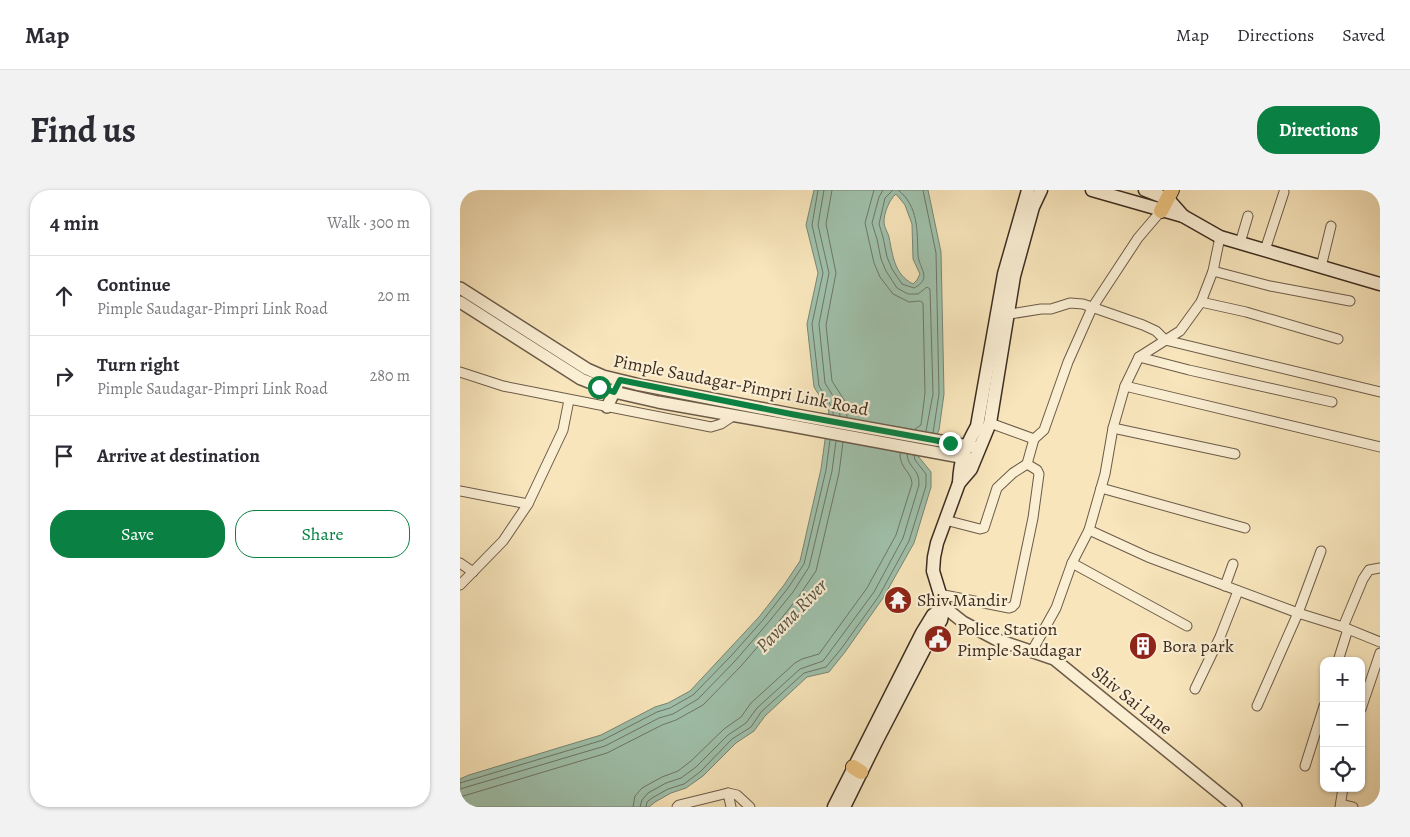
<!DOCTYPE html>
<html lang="en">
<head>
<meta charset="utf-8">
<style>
  :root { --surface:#fff; --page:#f2f2f3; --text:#2b2b33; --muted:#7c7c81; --line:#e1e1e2; --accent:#0b8043 }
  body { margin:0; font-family:Alegreya,serif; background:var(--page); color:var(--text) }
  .controls { position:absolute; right:15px; bottom:15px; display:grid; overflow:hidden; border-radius:10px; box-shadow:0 1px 4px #0004 }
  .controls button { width:45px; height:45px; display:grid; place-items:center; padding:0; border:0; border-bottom:1px solid var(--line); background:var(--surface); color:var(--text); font:25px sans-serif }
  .stop { position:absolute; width:15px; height:15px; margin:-11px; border:4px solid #0b8043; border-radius:50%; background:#fff }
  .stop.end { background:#0b8043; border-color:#fff; box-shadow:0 1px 5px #0008 }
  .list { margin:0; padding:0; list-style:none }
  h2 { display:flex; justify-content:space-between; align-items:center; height:65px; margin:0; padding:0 20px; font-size:21px }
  h2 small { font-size:16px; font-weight:400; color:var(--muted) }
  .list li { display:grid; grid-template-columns:32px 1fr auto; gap:15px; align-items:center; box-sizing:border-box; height:80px; padding:0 20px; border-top:1px solid var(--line) }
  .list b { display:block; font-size:19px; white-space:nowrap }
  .list p { margin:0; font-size:16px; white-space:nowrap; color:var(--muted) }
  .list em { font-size:16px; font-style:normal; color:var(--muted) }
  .actions { display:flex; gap:10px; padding:15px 20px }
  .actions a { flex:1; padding:11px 0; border:1px solid var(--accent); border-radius:20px; text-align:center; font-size:18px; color:var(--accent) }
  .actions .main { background:var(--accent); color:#fff }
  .icon { flex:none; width:28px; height:28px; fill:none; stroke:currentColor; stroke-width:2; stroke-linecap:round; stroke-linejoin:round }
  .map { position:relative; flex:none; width:920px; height:617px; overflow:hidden; border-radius:20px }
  header { display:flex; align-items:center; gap:30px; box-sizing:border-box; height:70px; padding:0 25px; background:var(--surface); border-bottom:1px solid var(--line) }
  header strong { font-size:24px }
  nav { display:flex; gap:28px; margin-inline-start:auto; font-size:18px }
  .intro { display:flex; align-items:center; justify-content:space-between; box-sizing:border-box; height:120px; padding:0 30px }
  h1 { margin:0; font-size:35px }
  .button { padding:12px 22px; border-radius:20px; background:var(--accent); color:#fff; font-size:18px; font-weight:700 }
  main { display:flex; gap:30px; padding:0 30px }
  aside { flex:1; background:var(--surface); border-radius:20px; box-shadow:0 1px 4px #0004 }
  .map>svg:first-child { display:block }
</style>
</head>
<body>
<header>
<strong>Map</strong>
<nav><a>Map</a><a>Directions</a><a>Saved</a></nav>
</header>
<div class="intro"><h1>Find us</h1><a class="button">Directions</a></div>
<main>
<aside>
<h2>4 min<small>Walk · 300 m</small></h2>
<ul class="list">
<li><svg class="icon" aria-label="ahead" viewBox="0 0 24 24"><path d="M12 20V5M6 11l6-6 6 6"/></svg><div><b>Continue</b><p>Pimple Saudagar-Pimpri Link Road</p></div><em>20 m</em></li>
<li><svg class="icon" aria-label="right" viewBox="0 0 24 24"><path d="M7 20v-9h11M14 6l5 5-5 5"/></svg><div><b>Turn right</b><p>Pimple Saudagar-Pimpri Link Road</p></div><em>280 m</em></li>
<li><svg class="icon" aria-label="arrive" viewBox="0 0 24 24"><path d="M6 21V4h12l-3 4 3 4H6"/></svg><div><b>Arrive at destination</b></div></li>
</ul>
<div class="actions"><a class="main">Save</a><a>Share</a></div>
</aside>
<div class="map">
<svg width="920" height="617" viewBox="0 0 920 617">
  <rect width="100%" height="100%" fill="#f8e5bb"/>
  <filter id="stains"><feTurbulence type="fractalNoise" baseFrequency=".004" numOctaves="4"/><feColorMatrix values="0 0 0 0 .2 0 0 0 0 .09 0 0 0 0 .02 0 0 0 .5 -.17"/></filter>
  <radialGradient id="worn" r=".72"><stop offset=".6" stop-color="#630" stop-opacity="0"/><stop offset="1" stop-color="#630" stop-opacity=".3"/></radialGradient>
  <path fill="#9fc0ab" stroke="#788574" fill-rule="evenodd" d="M354,0H468L481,62L484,204L479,240L474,252L466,254L458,266L471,282V297L454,353L423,408L385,462L369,482L347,487L305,526L294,541L276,553L243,586L226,598L211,603L195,612L189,617H0V589L9,585L141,545L195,517L208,513L230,501L299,427L324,395L340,371L361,279L369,221L354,197L347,134L358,83L346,35ZM436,4L445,15L452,34L453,69L460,84L457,90L453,94C434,84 433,66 429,47C428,43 424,37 424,32C424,23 429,10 436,4Z"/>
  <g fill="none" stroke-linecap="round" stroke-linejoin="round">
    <g stroke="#6e7666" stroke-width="1">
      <polyline points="358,0 352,35 363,83 352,134 359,196 373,219 373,225"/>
      <polyline points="364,0 358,35 369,83 359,134 365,193 379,216 380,226"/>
      <polyline points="372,0 366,34 376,83 366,135 372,191 386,213 387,227"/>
      <polyline points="414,0 405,33 414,73 420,87 433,104 449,112 460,111 463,113 465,203 461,235 455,239"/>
      <polyline points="423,0 419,7 412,33 417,49 421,69 426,81 437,98 448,104 458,104 467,97 470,99 473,204 466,241"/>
      <path d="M433,0L425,8L419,34L423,47L427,67L432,79L442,94L454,98C473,88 459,79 458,65C457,42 459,16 438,0"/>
      <polyline points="463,0 476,63 479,204 473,243"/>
      <polyline points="0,593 143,550 197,522 210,518 233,505 271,466 303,430 328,398 344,374 366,280 370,250"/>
      <polyline points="0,599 145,556 199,528 213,524 238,509 275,471 307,434 333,402 349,377 372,281 376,251"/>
      <polyline points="0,607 147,563 202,535 216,530 243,515 281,476 313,439 339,406 356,381 379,283 383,252"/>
      <path d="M173,617L175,606L182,598L202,587L218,581L231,571L264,539L281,527L291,513L335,473L342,469L359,464L407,398L436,345L452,294C452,282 439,278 440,263"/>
      <path d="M180,617L182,610L188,603L206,593L221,588L236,577L268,545L286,533L297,518L340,479L363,471L414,402L443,348L459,295C460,278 448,279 447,264"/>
      <polyline points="186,617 187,612 192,608 208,599 224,594 240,582 272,549 291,537 301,522 344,483 366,477 381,459 419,406 449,351 466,296 466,284 455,270 454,265"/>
    </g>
    <defs>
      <g id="minor">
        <polyline points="780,53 788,26"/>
        <polyline points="805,60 824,2"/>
        <polyline points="861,77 871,36"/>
        <polyline points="753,81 810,96 890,111"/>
        <polyline points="741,112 786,122 878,149"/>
        <polyline points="544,125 581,119 591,119 610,113 623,114 683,135 696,141 705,150 920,202"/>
        <polyline points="679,167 729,180 872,212"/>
        <polyline points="0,182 43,196 251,237 261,234 273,226"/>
        <polyline points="665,196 920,257"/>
        <polyline points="530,233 574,249"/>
        <polyline points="653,238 775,264"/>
        <polyline points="641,298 785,338"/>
        <polyline points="0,301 68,314"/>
        <polyline points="485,330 520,339 524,338 537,298 553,283 567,274"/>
        <polyline points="629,340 688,367 838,423 883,437 920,452"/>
        <polyline points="0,373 13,382"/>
        <polyline points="612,373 727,436"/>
        <polyline points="0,395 43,351 68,314 103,240 109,210"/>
        <polyline points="765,396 773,374"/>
        <polyline points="479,404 549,418 552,417 555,414 573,328 579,284 577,280 567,274 574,249 584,240 608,172 632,118 678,48 701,21"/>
        <polyline points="883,437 903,389 909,380 920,378"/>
        <polyline points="572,461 596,418 612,373 629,340 645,284 653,238 665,196 679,167 720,141 741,112 753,81 760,47"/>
        <polyline points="878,471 888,439"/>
        <polyline points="735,499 760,447 778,401"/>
        <polyline points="797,516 838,423 861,361"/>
        <polyline points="901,519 920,463"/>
        <polyline points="845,576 864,516"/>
        <polyline points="268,603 277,605 290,617"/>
        <polyline points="881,614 893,617"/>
        <polyline points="217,617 219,615 268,603 271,617"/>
        <polyline points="880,617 883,598"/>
      </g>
      <g id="tertiary">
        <polyline points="0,98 127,179 143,186 176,194 331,224 514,257"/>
        <polyline points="0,112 121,189 154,202 198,212 327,235 511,269"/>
        <polyline points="147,217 157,196"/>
        <polyline points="484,417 503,432 535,449 594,469 776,617"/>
      </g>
      <g id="secondary">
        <polyline points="632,0 723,26 760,47 920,94"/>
        <polyline points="685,0 708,9 723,26"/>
        <path d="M499,293C500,269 505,258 517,236L544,84L568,0"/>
        <polyline points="374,617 462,443 473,425 484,417"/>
        <polyline points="384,617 416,552 470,448 481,430 484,417 473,381 474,367 477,353 499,293 511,279 530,233 554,86 573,17 581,0"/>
      </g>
      <g id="primary">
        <polyline points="701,21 712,0"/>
        <polyline points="393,577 401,582"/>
      </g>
    </defs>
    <use href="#minor" stroke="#6c5b48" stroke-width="11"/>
    <use href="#tertiary" stroke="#6c5b48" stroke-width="14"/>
    <use href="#secondary" stroke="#3d2d21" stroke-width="15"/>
    <use href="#primary" stroke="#3d2d21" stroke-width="16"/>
    <use href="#minor" stroke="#faeed3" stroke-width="9"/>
    <use href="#tertiary" stroke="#faeed3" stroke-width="11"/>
    <use href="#secondary" stroke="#faeed3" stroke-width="12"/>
    <use href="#primary" stroke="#ecc27e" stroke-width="14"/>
  </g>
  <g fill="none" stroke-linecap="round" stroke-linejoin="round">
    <polyline stroke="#0b8043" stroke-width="6" points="139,197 154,202 160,190 331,224 490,253"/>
  </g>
  <defs>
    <symbol id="temple-disc" viewBox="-11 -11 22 22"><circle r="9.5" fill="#8f2418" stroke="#faeed3"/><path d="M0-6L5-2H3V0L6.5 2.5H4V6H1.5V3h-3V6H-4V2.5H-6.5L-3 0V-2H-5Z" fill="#fff"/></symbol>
    <symbol id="civic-disc" viewBox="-11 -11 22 22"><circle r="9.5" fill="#8f2418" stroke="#faeed3"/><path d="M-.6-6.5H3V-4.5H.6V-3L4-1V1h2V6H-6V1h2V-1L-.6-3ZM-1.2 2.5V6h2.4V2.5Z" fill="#fff"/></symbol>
    <symbol id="building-disc" viewBox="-11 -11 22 22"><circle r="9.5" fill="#8f2418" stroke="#faeed3"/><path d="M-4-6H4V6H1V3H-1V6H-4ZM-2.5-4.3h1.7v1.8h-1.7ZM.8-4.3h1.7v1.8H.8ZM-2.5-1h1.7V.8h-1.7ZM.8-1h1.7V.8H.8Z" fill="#fff"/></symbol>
  </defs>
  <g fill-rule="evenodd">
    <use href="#temple-disc" x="422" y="394" width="32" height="32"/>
    <use href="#civic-disc" x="462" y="433" width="32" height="32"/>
    <use href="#building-disc" x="667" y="440" width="32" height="32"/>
  </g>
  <g text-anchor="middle" stroke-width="4.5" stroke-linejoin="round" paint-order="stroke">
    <g font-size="18" fill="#3d2d21" stroke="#faeed3">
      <text transform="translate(281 195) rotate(11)" y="6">Pimple Saudagar-Pimpri Link Road</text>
      <text transform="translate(672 510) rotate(39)" y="6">Shiv Sai Lane</text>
    </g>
    <g font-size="18" fill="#3d2d21" stroke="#faeed3" text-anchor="start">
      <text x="457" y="416">Shiv Mandir</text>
      <text x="497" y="445">Police Station<tspan x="497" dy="21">Pimple Saudagar</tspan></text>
      <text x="702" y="462">Bora park</text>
    </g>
    <g font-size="19" font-style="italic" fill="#565244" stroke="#faeed3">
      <text transform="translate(331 425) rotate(-46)" y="7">Pavana River</text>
    </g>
  </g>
  <rect width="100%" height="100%" filter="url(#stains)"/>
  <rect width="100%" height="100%" fill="url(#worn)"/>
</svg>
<div class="controls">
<button>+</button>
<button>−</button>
<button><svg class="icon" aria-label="locate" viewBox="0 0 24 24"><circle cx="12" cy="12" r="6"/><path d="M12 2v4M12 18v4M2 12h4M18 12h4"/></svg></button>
</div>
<div class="stop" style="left:139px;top:197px"></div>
<div class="stop end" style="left:490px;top:253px"></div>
</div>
</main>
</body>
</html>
